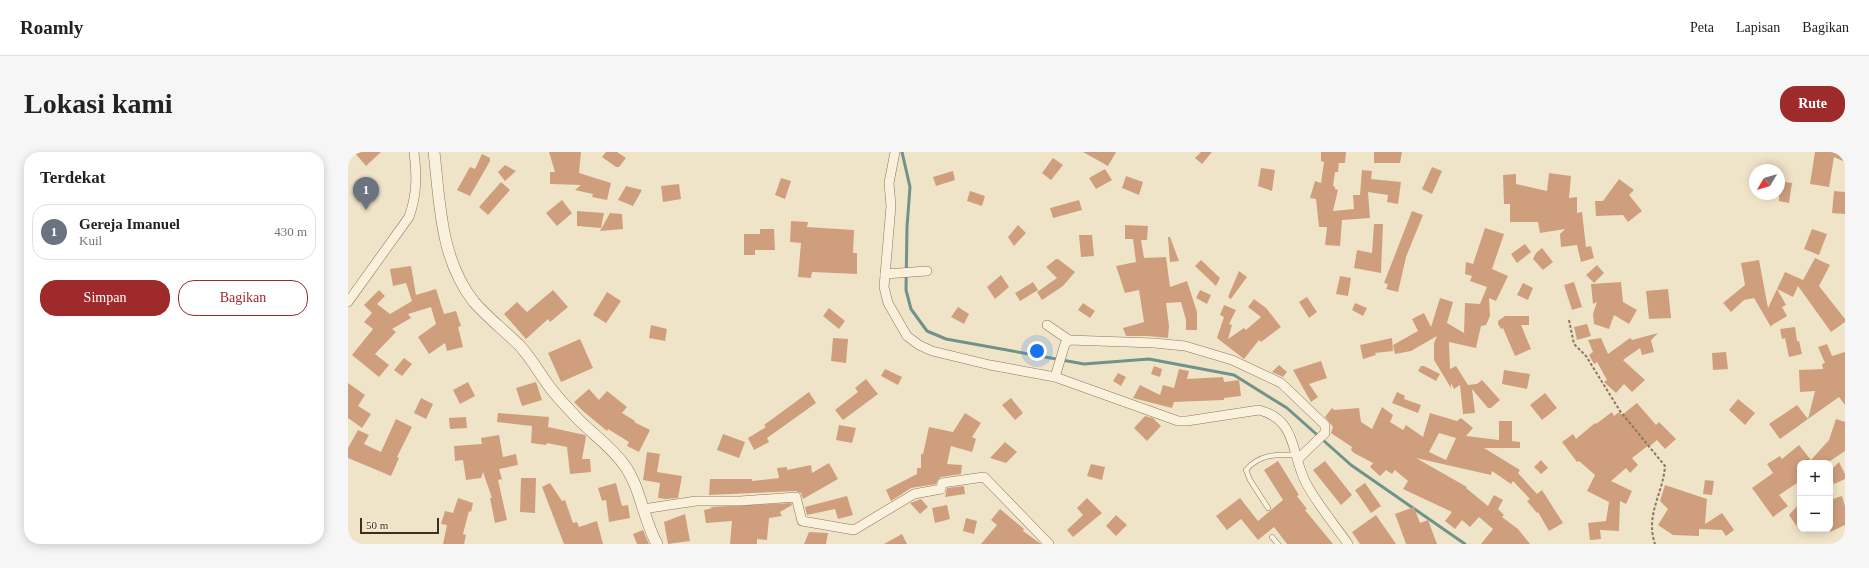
<!DOCTYPE html>
<html lang="id">
<head>
<meta charset="utf-8">
<style>
  :root { --surface:#fff; --page:#f6f6f6; --text:#222; --muted:#767676; --line:#e0e0e0; --accent:#9e2a2b }
  body { margin:0; font-family:"Times New Roman",serif; background:var(--page); color:var(--text) }
  .controls { position:absolute; right:12px; bottom:12px; display:grid; overflow:hidden; border-radius:8px; box-shadow:0 2px 10px #0003 }
  .controls button { width:36px; height:36px; display:grid; place-items:center; padding:0; border:0; border-bottom:1px solid var(--line); background:var(--surface); color:var(--text); font:20px sans-serif }
  .compass { position:absolute; left:1401px; top:12px; width:36px; height:36px; border-radius:50%; background:var(--surface); box-shadow:0 2px 10px #0003; rotate:232deg }
  .scale { position:absolute; left:12px; bottom:10px; width:79px; box-sizing:border-box; padding-left:4px; border:2px solid #3d2e20; border-top:0; font-size:11px; line-height:14px; white-space:nowrap; color:#3d2e20; -webkit-text-stroke:3px #f7eed8; paint-order:stroke }
  .you { position:absolute; left:689px; top:199px; width:14px; height:14px; margin:-10px; border:3px solid #fff; border-radius:50%; background:#1a73e8; box-shadow:0 0 0 6px #1a73e833 }
  .badge { display:grid; place-items:center; width:26px; height:26px; border-radius:50%; background:var(--accent); color:#fff; font-size:13px; font-weight:700 }
  .pin { position:absolute; translate:-50% -33px; filter:drop-shadow(0 1px 2px #0008) }
  .pin::after { content:''; position:absolute; top:21px; width:14px; height:12px; background:inherit; clip-path:polygon(0 0,100% 0,50% 100%) }
  .list { margin:0; padding:0; list-style:none }
  h2 { display:flex; justify-content:space-between; align-items:center; height:52px; margin:0; padding:0 16px; font-size:17px }
  h2 small { font-size:13px; font-weight:400; color:var(--muted) }
  .list li { display:grid; grid-template-columns:26px 1fr auto; gap:12px; align-items:center; box-sizing:border-box; height:56px; margin:0 8px 8px; padding:0 8px; border:1px solid var(--line); border-radius:16px }
  .list b { display:block; font-size:15px; white-space:nowrap }
  .list p { margin:0; font-size:13px; white-space:nowrap; color:var(--muted) }
  .list em { font-size:13px; font-style:normal; color:var(--muted) }
  .actions { display:flex; gap:8px; padding:12px 16px }
  .actions a { flex:1; padding:9px 0; border:1px solid var(--accent); border-radius:16px; text-align:center; font-size:14px; color:var(--accent) }
  .actions .main { background:var(--accent); color:#fff }
  .map { position:relative; flex:none; width:1497px; height:392px; overflow:hidden; border-radius:16px }
  header { display:flex; align-items:center; gap:24px; box-sizing:border-box; height:56px; padding:0 20px; background:var(--surface); border-bottom:1px solid var(--line) }
  header strong { font-size:19px }
  nav { display:flex; gap:22px; margin-inline-start:auto; font-size:14px }
  .intro { display:flex; align-items:center; justify-content:space-between; box-sizing:border-box; height:96px; padding:0 24px }
  h1 { margin:0; font-size:28px }
  .button { padding:10px 18px; border-radius:16px; background:var(--accent); color:#fff; font-size:14px; font-weight:700 }
  main { display:flex; gap:24px; padding:0 24px }
  aside { flex:1; background:var(--surface); border-radius:16px; box-shadow:0 2px 10px #0003 }
  .map>svg:first-child { display:block }
</style>
</head>
<body>
<header>
<strong>Roamly</strong>
<nav><a>Peta</a><a>Lapisan</a><a>Bagikan</a></nav>
</header>
<div class="intro"><h1>Lokasi kami</h1><a class="button">Rute</a></div>
<main>
<aside>
<h2>Terdekat<small></small></h2>
<ul class="list">
<li><span class="badge" style="background:#6b7280">1</span><div><b>Gereja Imanuel</b><p>Kuil</p></div><em>430 m</em></li>
</ul>
<div class="actions"><a class="main">Simpan</a><a>Bagikan</a></div>
</aside>
<div class="map">
<svg width="1497" height="392" viewBox="0 0 1497 392">
  <rect width="100%" height="100%" fill="#f0e4c8"/>
  <g fill="none" stroke-linecap="round" stroke-linejoin="round">
    <polyline stroke="#6f938a" stroke-width="3" points="554,0 562,35 559,75 558,138 563,157 579,179 598,187 736,212 801,207 886,223 939,256 1003,313 1117,392"/>
  </g>
  <g fill="#cf9f7d" fill-rule="evenodd">
    <polygon points="6,0 33,0 18,14"/>
    <polygon points="201,0 233,0 231,21 263,31 259,48 244,45 245,42 227,38 233,33 202,32 202,20 207,20"/>
    <polygon points="258,0 269,0 278,6 271,15 268,15 254,5"/>
    <polygon points="735,0 768,0 760,14"/>
    <polygon points="853,0 864,0 854,12 847,6"/>
    <polygon points="973,0 998,0 997,11 991,11 990,20 987,20 985,34 987,35 987,37 990,38 985,59 1006,57 1005,43 1012,43 1014,18 1024,19 1023,27 1053,30 1050,52 1039,50 1040,43 1020,40 1022,66 994,68 992,94 977,93 979,75 971,75 968,47 962,46 967,29 973,31 976,10 973,9"/>
    <polygon points="1026,0 1054,0 1052,11 1026,11"/>
    <polygon points="1467,0 1497,0 1497,10 1486,5 1481,35 1462,32"/>
    <polygon points="134,2 142,6 142,9 122,44 109,38 122,15 127,17"/>
    <polygon points="705,6 715,13 703,28 694,21"/>
    <polygon points="157,13 168,19 157,29 150,20"/>
    <polygon points="1084,15 1094,19 1084,42 1074,37"/>
    <polygon points="913,16 927,18 924,39 910,34"/>
    <polygon points="757,17 764,28 748,37 741,26"/>
    <polygon points="605,19 607,28 588,34 585,25"/>
    <polygon points="1201,21 1223,24 1221,46 1229,45 1229,61 1234,60 1238,95 1243,94 1246,106 1233,110 1229,93 1213,95 1212,82 1217,77 1192,81 1190,70 1162,70 1162,52 1156,52 1155,23 1168,22 1168,32 1199,39"/>
    <polygon points="778,24 795,30 791,43 774,36"/>
    <polygon points="433,26 443,29 437,47 427,43"/>
    <polygon points="1271,27 1286,38 1281,43 1294,59 1280,70 1275,63 1248,64 1247,49 1255,49"/>
    <polygon points="1431,29 1444,31 1441,51 1431,49"/>
    <polygon points="153,30 162,38 140,63 131,55"/>
    <polygon points="331,32 333,47 315,50 313,34"/>
    <polygon points="278,34 294,38 285,54 270,48"/>
    <polygon points="622,39 637,44 634,54 619,49"/>
    <polygon points="1486,39 1497,40 1497,62 1484,61"/>
    <polygon points="214,48 224,61 209,74 198,61"/>
    <polygon points="731,48 734,58 705,66 702,56"/>
    <polygon points="229,59 256,61 253,76 229,74"/>
    <polygon points="1064,59 1075,63 1058,105 1050,140 1038,137 1040,132 1036,131"/>
    <polygon points="262,61 274,62 275,77 252,79"/>
    <polygon points="443,69 460,70 459,75 506,78 505,101 509,101 509,122 464,120 463,126 450,125 453,91 442,90"/>
    <polygon points="1026,72 1035,72 1033,121 1006,116 1009,98 1024,101"/>
    <polygon points="670,73 678,81 666,94 660,85"/>
    <polygon points="777,73 800,74 799,88 793,88 796,106 818,105 822,135 839,129 849,160 849,178 838,178 838,168 833,150 818,151 821,174 820,186 800,184 778,184 775,176 796,170 791,138 777,141 768,114 788,110 785,87 777,87"/>
    <polygon points="1137,76 1156,82 1144,117 1160,124 1148,149 1141,146 1142,164 1138,173 1133,174 1128,196 1101,190 1102,217 1108,214 1120,233 1129,232 1134,228 1152,248 1143,256 1140,256 1124,237 1127,261 1115,262 1112,233 1106,237 1103,231 1103,236 1086,208 1086,191 1089,184 1063,199 1047,202 1045,193 1070,179 1064,167 1076,161 1083,175 1092,146 1105,150 1099,171 1116,181 1117,151 1132,152 1139,135 1122,129 1124,124 1117,122 1118,110 1125,112"/>
    <polygon points="412,77 426,77 427,98 407,98 407,103 396,103 396,82 412,82"/>
    <polygon points="1464,77 1479,82 1471,103 1456,97"/>
    <polygon points="731,83 744,83 746,104 733,105"/>
    <polygon points="820,85 822,85 831,109 822,110"/>
    <polygon points="1177,92 1183,100 1169,111 1163,102"/>
    <polygon points="1194,96 1205,110 1195,118 1185,107 1188,101"/>
    <polygon points="1467,106 1482,113 1471,134 1497,167 1497,170 1483,180 1450,134 1445,145 1429,137 1437,120 1455,128"/>
    <polygon points="708,107 710,107 727,120 715,134 694,148 689,140 709,126 698,115"/>
    <polygon points="853,108 872,126 868,134 847,114"/>
    <polygon points="1411,108 1420,156 1429,137 1438,153 1434,155 1439,164 1424,173 1423,175 1406,146 1396,148 1383,160 1375,151 1397,133 1393,111"/>
    <polygon points="1249,113 1256,121 1246,131 1238,123"/>
    <polygon points="63,114 68,143 88,137 96,162 108,159 113,174 110,175 115,195 99,199 97,191 81,202 70,185 88,172 83,155 60,162 63,166 44,177 48,180 27,202 41,213 31,225 4,203 25,177 16,170 24,161 16,153 31,138 37,144 29,152 42,162 64,149 58,131 45,134 42,117"/>
    <polygon points="891,119 899,125 883,147 880,145"/>
    <polygon points="653,123 661,135 647,147 639,135"/>
    <polygon points="992,124 1003,126 1000,144 988,142"/>
    <polygon points="685,130 690,138 672,149 667,141"/>
    <polygon points="1226,130 1234,155 1224,158 1216,133"/>
    <polygon points="1273,130 1275,150 1289,158 1281,172 1266,163 1261,177 1246,172 1245,162 1249,150 1245,152 1243,132"/>
    <polygon points="1175,131 1185,136 1180,148 1169,143"/>
    <polygon points="1320,137 1323,166 1301,167 1298,139"/>
    <polygon points="205,138 220,155 202,170 200,167 178,187 156,162 169,150 179,160"/>
    <polygon points="852,138 863,143 859,152 848,146"/>
    <polygon points="259,140 273,149 258,171 245,163"/>
    <polygon points="959,145 969,160 961,166 951,150"/>
    <polygon points="906,147 918,156 933,175 913,190 911,188 896,207 869,186 876,165 872,163 876,153 888,158 881,172 884,173 880,187 896,176 898,178 913,165 900,155"/>
    <polygon points="735,151 747,159 742,166 730,158"/>
    <polygon points="1007,151 1019,156 1015,164 1004,158"/>
    <polygon points="610,155 621,162 616,172 603,165"/>
    <polygon points="481,156 497,169 491,177 475,164"/>
    <polygon points="1157,164 1181,164 1181,173 1173,173 1183,197 1167,204 1155,176 1153,177 1150,172 1150,169"/>
    <polygon points="1239,172 1243,184 1229,188 1226,175"/>
    <polygon points="303,173 319,177 317,189 301,186"/>
    <polygon points="1447,175 1449,189 1451,189 1454,202 1441,205 1437,186 1434,187 1432,177"/>
    <polygon points="1310,181 1303,188 1306,200 1294,203 1292,196 1275,208 1297,228 1284,240 1276,232 1268,241 1256,230 1259,228 1249,210 1246,212 1241,203 1245,200 1240,188 1253,186 1260,202 1282,186 1284,188"/>
    <polygon points="485,186 500,187 498,211 483,209"/>
    <polygon points="1044,186 1045,199 1027,201 1028,203 1015,207 1012,193"/>
    <polygon points="232,187 245,216 213,230 200,201"/>
    <polygon points="1479,192 1484,204 1497,200 1497,253 1491,245 1460,267 1467,239 1452,240 1451,218 1475,217 1474,212 1477,211 1470,195"/>
    <polygon points="1378,200 1380,217 1365,218 1364,201"/>
    <polygon points="56,206 64,212 54,224 46,218"/>
    <polygon points="973,209 979,226 961,232 970,245 963,250 945,218"/>
    <polygon points="931,213 939,220 935,225 924,220"/>
    <polygon points="806,214 814,217 812,225 803,222"/>
    <polygon points="1073,214 1076,214 1092,222 1088,229 1070,219"/>
    <polygon points="537,217 554,225 550,233 533,224"/>
    <polygon points="831,217 841,219 839,227 875,225 876,230 891,228 893,244 876,246 876,248 826,250 824,256 785,246 792,233 812,243 815,233 826,236"/>
    <polygon points="1156,218 1182,222 1179,237 1154,232"/>
    <polygon points="770,221 778,225 773,234 765,229"/>
    <polygon points="518,227 530,242 495,268 487,258 510,240 507,236"/>
    <polygon points="120,230 127,244 112,252 105,238"/>
    <polygon points="188,230 194,248 174,254 168,236"/>
    <polygon points="0,231 17,243 10,254 23,262 14,276 0,266"/>
    <polygon points="241,237 251,248 259,239 279,255 274,261 287,269 286,270 302,278 291,300 279,294 281,290 260,277 259,279 235,259 226,250"/>
    <polygon points="461,240 468,251 419,286 421,290 406,298 400,286 418,275 416,273"/>
    <polygon points="1049,240 1057,244 1056,247 1073,253 1070,261 1044,251"/>
    <polygon points="1197,241 1209,256 1194,268 1182,253"/>
    <polygon points="73,246 85,252 78,267 66,261"/>
    <polygon points="663,246 675,261 667,268 654,253"/>
    <polygon points="1390,247 1407,261 1397,273 1381,258"/>
    <polygon points="1289,251 1308,273 1311,270 1328,287 1317,297 1309,288 1302,294 1301,293 1284,306 1290,313 1282,321 1278,316 1263,329 1284,339 1278,352 1272,349 1271,379 1252,378 1253,387 1242,388 1240,371 1258,369 1261,350 1239,339 1247,323 1231,309 1229,310 1214,290 1225,282 1228,287 1247,271 1248,272 1264,260 1266,264 1271,260 1274,263"/>
    <polygon points="1449,253 1460,267 1432,287 1421,272"/>
    <path d="M1034,255L1045,263L1042,270L1055,278L1058,273L1075,285L1082,261L1109,269L1113,266L1125,276L1118,284L1151,288V269H1164V289L1172,290V296H1136L1172,318L1170,321L1189,342L1194,338L1215,371L1201,379L1190,360L1189,361L1179,349L1182,347L1165,329L1163,332L1144,319L1143,323L1068,306L1119,335L1118,336L1140,354L1146,343L1155,348L1150,357L1156,363L1154,365L1170,377L1182,392H1133L1145,377L1131,365L1122,375L1114,368L1107,377L1097,369L1104,360L1055,337L1060,329L1047,318L1044,322L1038,318L1032,324L1022,315L1025,311L1006,301L1003,298L1004,295L983,281L985,275L977,265L984,256L986,258L1011,256L1013,270L1024,277ZM1091,281L1108,286L1098,308L1081,300Z"/>
    <polygon points="150,261 201,265 200,275 237,283 238,285 234,307 242,307 243,320 222,322 219,295 199,291 198,293 183,291 184,274 149,270"/>
    <polygon points="617,261 633,271 624,285 628,287 624,300 603,294 599,312 614,313 613,322 593,325 590,327 588,332 563,336 543,349 538,338 569,322 569,316 573,316 573,302 575,302 581,275 605,280"/>
    <polygon points="797,264 805,266 813,274 799,289 786,276"/>
    <polygon points="118,265 119,276 102,277 101,266"/>
    <polygon points="48,267 64,275 49,305 51,306 43,324 0,306 0,296 10,278 21,283 16,292 33,300"/>
    <polygon points="1488,267 1497,270 1497,299 1479,311 1452,311 1452,329 1431,343 1440,354 1425,365 1404,336 1425,321 1419,312 1432,304 1434,307 1451,293 1463,308 1481,288"/>
    <polygon points="491,273 508,276 504,291 488,288"/>
    <polygon points="375,282 397,290 391,306 369,298"/>
    <polygon points="151,283 155,305 168,302 170,313 151,317 154,327 150,328 159,368 147,371 142,346 144,346 135,320 133,326 118,328 115,308 107,309 106,294 134,292 133,286"/>
    <polygon points="657,290 669,300 658,311 642,306"/>
    <polygon points="299,300 312,302 309,320 334,324 330,346 318,347 310,346 312,331 295,328"/>
    <polygon points="1193,308 1200,316 1193,322 1186,315"/>
    <polygon points="930,309 951,343 949,344 959,357 957,358 985,392 939,392 926,375 910,388 893,367 879,378 868,364 892,346 910,369 935,348 916,318"/>
    <polygon points="977,309 1004,343 993,353 965,318"/>
    <polygon points="1491,310 1497,322 1497,327 1486,332 1484,328 1482,329 1482,319"/>
    <polygon points="481,311 490,327 455,347 453,341 448,339 361,343 362,327 404,327 404,329 431,326 429,316 439,315 439,318 463,313 464,321"/>
    <polygon points="743,312 757,315 754,328 739,324"/>
    <polygon points="173,326 188,326 187,361 172,360"/>
    <polygon points="1357,328 1366,329 1364,343 1355,342"/>
    <polygon points="202,331 214,349 217,348 225,371 229,370 231,375 249,369 255,392 216,392 194,335"/>
    <polygon points="268,331 274,354 280,353 282,366 261,370 258,348 254,349 250,336"/>
    <polygon points="1017,331 1033,354 1023,361 1007,338"/>
    <polygon points="1317,333 1359,347 1357,372 1374,361 1386,378 1378,384 1374,378 1351,377 1351,384 1325,383 1310,373 1320,357 1312,349"/>
    <polygon points="616,334 617,342 597,345 599,336"/>
    <polygon points="499,344 505,363 490,367 487,357 459,363 457,355"/>
    <polygon points="1494,344 1497,354 1497,373 1482,380 1482,348"/>
    <polygon points="110,346 125,351 123,360 121,359 115,382 118,383 116,392 95,392 99,373 93,372 97,359 105,361"/>
    <polygon points="739,346 754,361 725,385 719,378 735,363 729,356"/>
    <polygon points="573,347 580,355 572,362 562,351"/>
    <polygon points="443,351 444,353 432,360 434,364 421,366 419,388 409,387 409,392 382,392 384,369 358,371 356,358 365,356 361,355"/>
    <polygon points="1452,351 1452,379 1441,363"/>
    <polygon points="599,353 602,367 587,371 584,356"/>
    <polygon points="1066,355 1072,371 1080,368 1089,392 1058,392 1047,362"/>
    <polygon points="652,357 676,377 675,379 693,392 633,392 649,373 643,368"/>
    <polygon points="337,362 342,389 320,392 316,370"/>
    <polygon points="768,363 779,373 768,384 758,374"/>
    <polygon points="1028,363 1048,392 1012,392 1004,380"/>
    <polygon points="618,366 629,369 626,382 615,379"/>
    <polygon points="295,378 301,392 289,392 285,382"/>
    <polygon points="461,380 480,381 478,392 456,392"/>
    <polygon points="554,382 559,392 536,392"/>
  </g>
  <g fill="none" stroke-linecap="round" stroke-linejoin="round">
    <defs>
      <g id="service">
        <path d="M920,356L902,328L898,318C911,302 930,302 948,303"/>
        <polyline points="924,385 930,392"/>
      </g>
      <g id="minor">
        <path d="M547,0L541,31L543,54L536,135L540,151L559,184L571,193L584,199L642,213L707,225L830,269H839L911,258C950,268 943,303 958,331C970,353 986,372 1000,392"/>
        <polyline points="537,122 579,119"/>
        <path d="M0,150L61,65C69,43 69,23 66,0"/>
        <polyline points="699,173 721,188"/>
        <polyline points="707,225 717,192 721,188 806,191 837,194 884,208 933,231 977,273 977,281 950,307"/>
        <polyline points="295,357 348,349 392,349 448,345 454,369 506,378 566,342 593,337 594,331 636,325 701,392"/>
      </g>
      <path id="tertiary" d="M86,0C92,51 92,107 126,150C140,166 157,179 172,194C184,207 193,224 204,238C211,247 220,256 228,265C244,282 263,294 277,314C293,337 295,367 309,392"/>
    </defs>
    <use href="#service" stroke="#8d765c" stroke-width="5.5"/>
    <use href="#minor" stroke="#8d765c" stroke-width="10"/>
    <use href="#tertiary" stroke="#8d765c" stroke-width="12"/>
    <path stroke="#8d765c" stroke-width="2" stroke-dasharray="3 2" stroke-linecap="butt" d="M1221,168L1226,192L1238,204L1272,259L1317,314C1315,342 1297,363 1307,392"/>
    <use href="#service" stroke="#faf1dc" stroke-width="4.5"/>
    <use href="#minor" stroke="#faf1dc" stroke-width="9"/>
    <use href="#tertiary" stroke="#faf1dc" stroke-width="11"/>
  </g>
</svg>
<div class="controls">
<button>+</button>
<button>−</button>
</div>
<svg class="compass" viewBox="-18 -18 36 36"><path d="M0-13l5 13h-10z" fill="#e53935"/><path d="M0 13l5-13h-10z" fill="#767676"/></svg>
<div class="scale">50 m</div>
<div class="you"></div>
<div class="pin badge" style="left:18px;top:58px;background:#6b7280">1</div>
</div>
</main>
</body>
</html>
